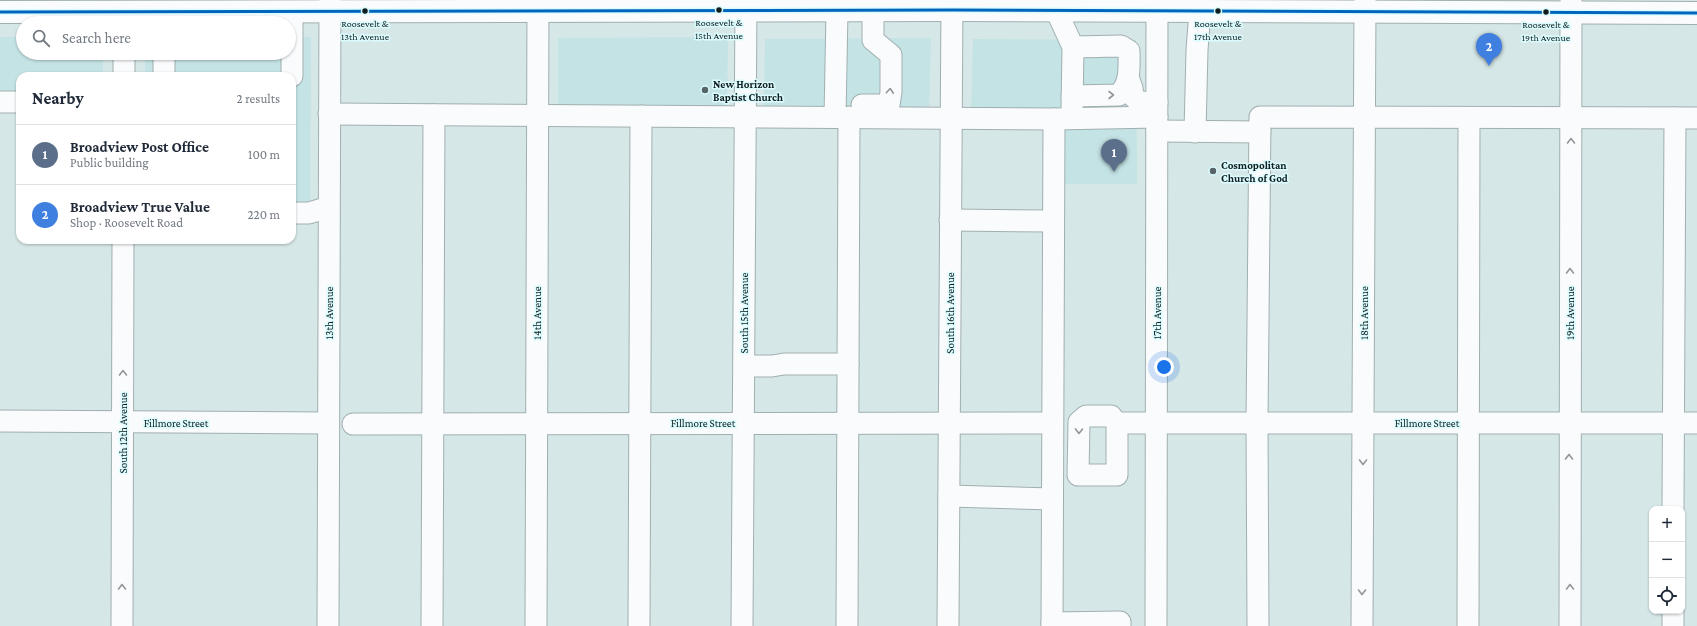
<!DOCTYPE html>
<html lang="en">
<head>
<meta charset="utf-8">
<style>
  :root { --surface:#fff; --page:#f6f6f7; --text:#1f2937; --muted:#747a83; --line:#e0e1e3; --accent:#b45309 }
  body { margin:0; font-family:"Crimson Pro",serif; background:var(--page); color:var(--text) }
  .controls { position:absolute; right:12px; bottom:12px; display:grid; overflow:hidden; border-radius:8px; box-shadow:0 1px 3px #0004 }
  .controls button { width:36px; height:36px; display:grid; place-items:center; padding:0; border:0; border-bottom:1px solid var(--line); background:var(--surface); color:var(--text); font:20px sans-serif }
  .you { position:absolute; left:1164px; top:367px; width:14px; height:14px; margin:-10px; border:3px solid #fff; border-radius:50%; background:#1a73e8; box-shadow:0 0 0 6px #1a73e833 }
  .badge { display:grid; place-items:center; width:26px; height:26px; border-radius:50%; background:var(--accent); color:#fff; font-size:13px; font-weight:700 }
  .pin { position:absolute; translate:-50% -33px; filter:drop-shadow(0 1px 2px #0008) }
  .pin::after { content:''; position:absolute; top:21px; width:14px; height:12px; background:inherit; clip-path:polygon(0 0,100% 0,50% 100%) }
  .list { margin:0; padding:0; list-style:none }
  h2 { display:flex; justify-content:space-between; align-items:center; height:52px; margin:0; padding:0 16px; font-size:17px }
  h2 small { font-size:13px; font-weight:400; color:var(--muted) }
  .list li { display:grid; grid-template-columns:26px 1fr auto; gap:12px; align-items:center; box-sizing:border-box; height:60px; padding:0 16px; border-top:1px solid var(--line) }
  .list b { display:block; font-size:15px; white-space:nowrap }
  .list p { margin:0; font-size:13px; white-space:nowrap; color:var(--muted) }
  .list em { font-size:13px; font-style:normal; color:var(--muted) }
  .icon { flex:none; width:22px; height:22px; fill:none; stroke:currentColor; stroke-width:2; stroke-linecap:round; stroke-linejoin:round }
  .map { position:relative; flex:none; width:1697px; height:626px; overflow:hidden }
  .search { position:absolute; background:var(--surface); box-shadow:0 1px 3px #0004; left:16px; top:16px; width:280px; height:44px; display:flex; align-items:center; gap:10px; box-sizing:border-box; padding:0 14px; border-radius:22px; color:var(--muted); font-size:15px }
  .panel { position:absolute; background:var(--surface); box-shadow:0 1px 3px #0004; left:16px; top:72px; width:280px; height:172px; border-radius:12px }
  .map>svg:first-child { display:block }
</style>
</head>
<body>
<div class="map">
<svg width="1697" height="626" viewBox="0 0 1697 626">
  <rect width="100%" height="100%" fill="#d6e7e8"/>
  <g fill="#c4e3e5">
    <polygon points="0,37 23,37 23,53 103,53 103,76 20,76 20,96 0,96"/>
    <polygon points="289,37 311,37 310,221 292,221 292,76 145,76 145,53 289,53"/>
    <polygon points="728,37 727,111 558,112 558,38"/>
    <polygon points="931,38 929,112 764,111 765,39"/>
    <polygon points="973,39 1136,40 1137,184 1060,184 1059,113 971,113"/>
  </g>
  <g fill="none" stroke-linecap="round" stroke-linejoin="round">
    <defs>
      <g id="minor">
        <polyline points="1056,10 1073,47 1072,109"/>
        <polyline points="124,76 124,53"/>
        <polyline points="164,76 164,53"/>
        <polyline points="292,76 292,12"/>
        <polyline points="1129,80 1132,88 1133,96 1139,102 1157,103"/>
        <path d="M1072,96L1119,95C1131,82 1129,68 1129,51L1121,46L1073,47"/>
        <polyline points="0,102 20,102"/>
        <polyline points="862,105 889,105 891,92 891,55 873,40 873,11"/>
        <polyline points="329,114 1054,119 1157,117"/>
        <polyline points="835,117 837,11"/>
        <polyline points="1157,131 1260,132"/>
        <polyline points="1195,132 1197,50 1200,11"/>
        <polyline points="292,213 309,213 329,207"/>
        <polyline points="950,220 1053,221"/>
        <polyline points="744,366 772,366 784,364 848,364"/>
        <polyline points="0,421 328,423"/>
        <polyline points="1117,423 1117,475 1078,475 1079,422 1086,416 1111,416 1117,423 1697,423"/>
        <polyline points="353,424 1052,423"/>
        <polyline points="949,496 1052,499"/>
        <polyline points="1673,509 1675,118"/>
        <polyline points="1052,623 1120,622 1120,626"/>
        <polyline points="122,626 123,240"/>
        <polyline points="328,626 330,0"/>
        <polyline points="432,626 434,115"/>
        <polyline points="536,626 538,0"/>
        <polyline points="639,626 641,116"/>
        <polyline points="742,626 746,0"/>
        <polyline points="847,626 849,117"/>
        <polyline points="948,626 952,0"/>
        <polyline points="1052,626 1054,119"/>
        <polyline points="1156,626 1157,0"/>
        <polyline points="1258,626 1257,423 1260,117 1697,118"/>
        <polyline points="1362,626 1365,0"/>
        <polyline points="1468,626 1469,118"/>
        <polyline points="1570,626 1571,0"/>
        <polyline points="1673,626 1673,611"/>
      </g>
      <polyline id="major" points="0,12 952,10 1697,13"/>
    </defs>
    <use href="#minor" stroke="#a1afb0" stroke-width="23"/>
    <use href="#major" stroke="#a1afb0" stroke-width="24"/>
    <use href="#minor" stroke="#f9fbfc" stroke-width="21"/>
    <use href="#major" stroke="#f9fbfc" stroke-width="22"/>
    <defs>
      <polyline id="bus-1" points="0,12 952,10 1697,13"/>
    </defs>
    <use href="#bus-1" stroke="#dbfcfe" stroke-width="6"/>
    <use href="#bus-1" stroke="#0065bd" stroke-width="3"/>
  </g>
  <defs><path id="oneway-chevron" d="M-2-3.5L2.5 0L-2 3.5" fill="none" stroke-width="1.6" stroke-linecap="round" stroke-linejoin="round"/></defs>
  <g stroke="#919798">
    <use href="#oneway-chevron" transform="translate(890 91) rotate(-86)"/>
    <use href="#oneway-chevron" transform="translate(1111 95)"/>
    <use href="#oneway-chevron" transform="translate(1571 141) rotate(-90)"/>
    <use href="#oneway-chevron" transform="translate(1570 271) rotate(-90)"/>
    <use href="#oneway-chevron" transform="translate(123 373) rotate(-90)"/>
    <use href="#oneway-chevron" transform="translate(1079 431) rotate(91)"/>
    <use href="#oneway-chevron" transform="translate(1569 457) rotate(-90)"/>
    <use href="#oneway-chevron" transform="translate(1363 462) rotate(90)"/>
    <use href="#oneway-chevron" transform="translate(122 587) rotate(-90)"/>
    <use href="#oneway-chevron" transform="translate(1570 587) rotate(-90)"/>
    <use href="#oneway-chevron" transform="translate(1362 592) rotate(90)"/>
  </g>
  <g fill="#111d1e" stroke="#dbfcfe" stroke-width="1.5">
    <circle cx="719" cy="10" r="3.5"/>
    <circle cx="365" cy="11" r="3.5"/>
    <circle cx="1218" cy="11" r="3.5"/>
    <circle cx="1546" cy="12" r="3.5"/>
  </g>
  <g fill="#566465" stroke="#dbfcfe" stroke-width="1.5">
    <circle cx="705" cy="90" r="4"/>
    <circle cx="1213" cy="171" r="4"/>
  </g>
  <g text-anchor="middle" stroke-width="3" stroke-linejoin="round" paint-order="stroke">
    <g font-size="10" fill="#111d1e" stroke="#dbfcfe">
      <text x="719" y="26">Roosevelt &amp;<tspan x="719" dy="13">15th Avenue</tspan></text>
      <text x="365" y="27">Roosevelt &amp;<tspan x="365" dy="13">13th Avenue</tspan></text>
      <text x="1218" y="27">Roosevelt &amp;<tspan x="1218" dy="13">17th Avenue</tspan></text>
      <text x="1546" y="28">Roosevelt &amp;<tspan x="1546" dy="13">19th Avenue</tspan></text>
    </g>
    <g font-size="11" font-weight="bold" fill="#111d1e" stroke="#dbfcfe" text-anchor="start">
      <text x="713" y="88">New Horizon<tspan x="713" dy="13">Baptist Church</tspan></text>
      <text x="1221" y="169">Cosmopolitan<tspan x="1221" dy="13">Church of God</tspan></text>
    </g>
    <g font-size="11" fill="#111d1e" stroke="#dbfcfe">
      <text transform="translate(329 313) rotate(-90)" y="4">13th Avenue</text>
      <text transform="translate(537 313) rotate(-90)" y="4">14th Avenue</text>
      <text transform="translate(744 313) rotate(-90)" y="4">South 15th Avenue</text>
      <text transform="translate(950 313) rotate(-90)" y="4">South 16th Avenue</text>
      <text transform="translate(1157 313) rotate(-90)" y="4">17th Avenue</text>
      <text transform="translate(1364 313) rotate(-90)" y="4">18th Avenue</text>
      <text transform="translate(1570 313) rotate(-90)" y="4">19th Avenue</text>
      <text x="176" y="427">Fillmore Street</text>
      <text x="703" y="427">Fillmore Street</text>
      <text x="1427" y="427">Fillmore Street</text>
      <text transform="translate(123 433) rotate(-90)" y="4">South 12th Avenue</text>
    </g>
  </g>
</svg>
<div class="controls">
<button>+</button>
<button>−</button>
<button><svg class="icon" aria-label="locate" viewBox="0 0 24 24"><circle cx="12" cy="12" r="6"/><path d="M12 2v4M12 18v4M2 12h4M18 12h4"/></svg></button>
</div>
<div class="you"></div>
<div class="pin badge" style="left:1114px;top:172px;background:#5c6f8a">1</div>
<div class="pin badge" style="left:1489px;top:66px;background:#3f7fe0">2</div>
<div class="search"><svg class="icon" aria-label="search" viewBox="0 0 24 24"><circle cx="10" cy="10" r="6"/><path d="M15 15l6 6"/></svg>Search here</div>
<section class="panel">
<h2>Nearby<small>2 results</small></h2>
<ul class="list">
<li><span class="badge" style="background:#5c6f8a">1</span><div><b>Broadview Post Office</b><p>Public building</p></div><em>100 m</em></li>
<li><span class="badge" style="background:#3f7fe0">2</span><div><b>Broadview True Value</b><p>Shop · Roosevelt Road</p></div><em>220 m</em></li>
</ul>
</section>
</div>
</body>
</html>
